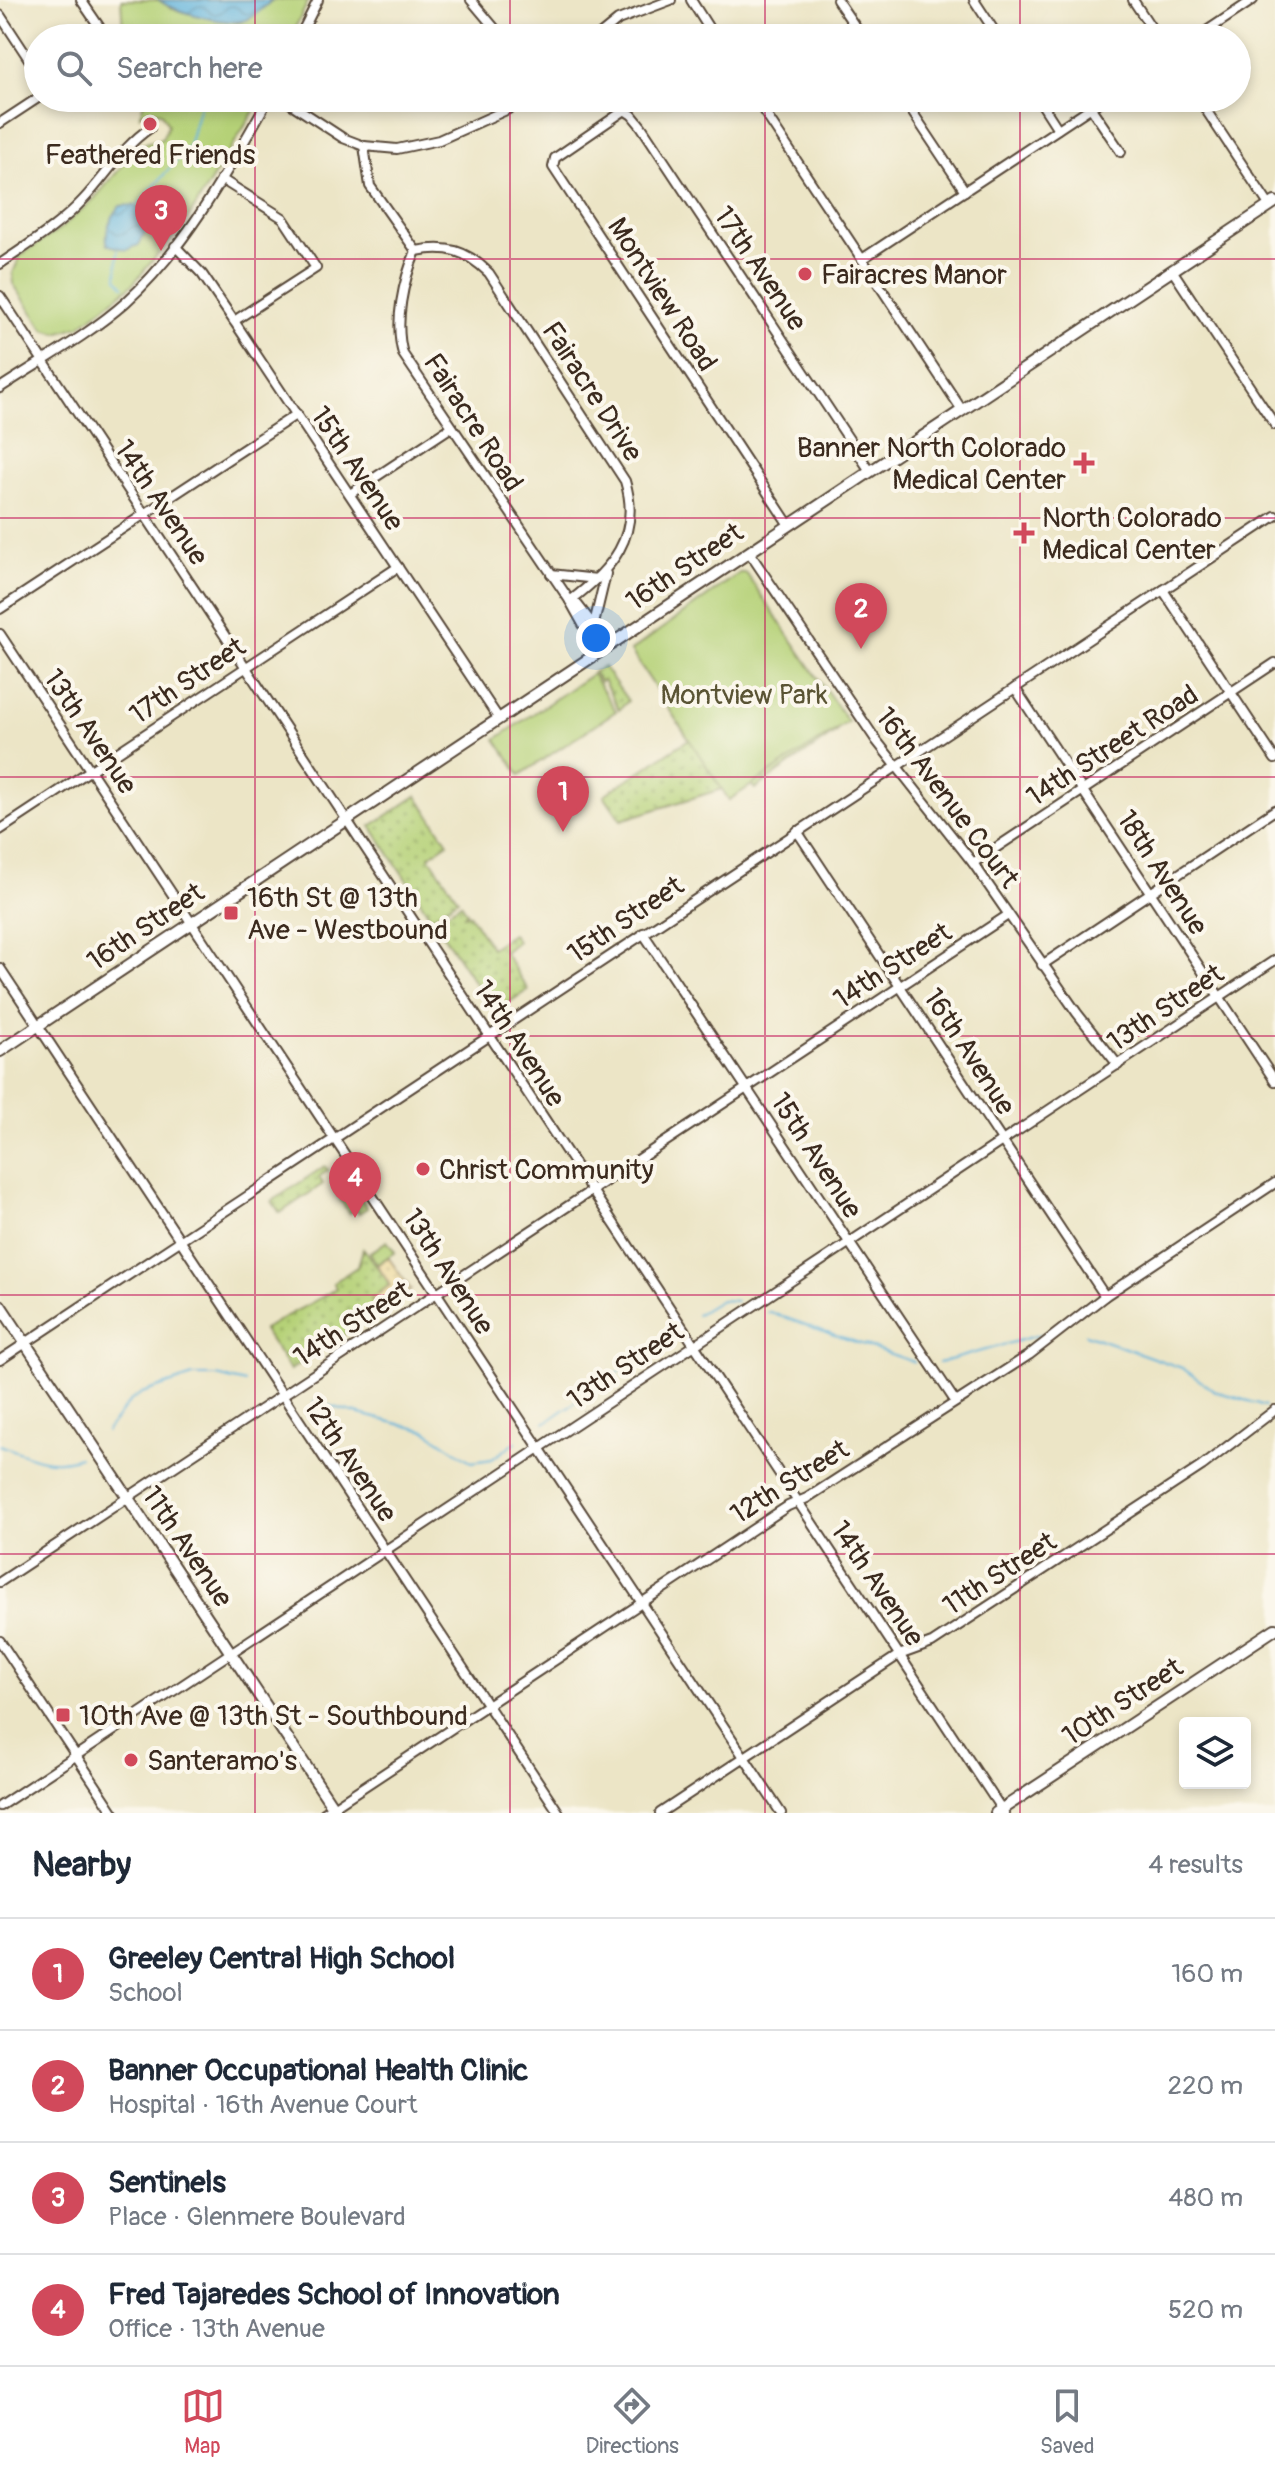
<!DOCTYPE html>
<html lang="en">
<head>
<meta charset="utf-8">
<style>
  :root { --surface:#fff; --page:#f6f6f7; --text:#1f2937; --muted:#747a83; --line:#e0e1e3; --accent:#d1495b }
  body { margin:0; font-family:Pangolin,sans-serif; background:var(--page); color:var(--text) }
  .controls { position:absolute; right:24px; bottom:24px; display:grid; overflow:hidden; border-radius:8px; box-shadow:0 4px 12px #0003 }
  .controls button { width:72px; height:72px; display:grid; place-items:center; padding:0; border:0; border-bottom:2px solid var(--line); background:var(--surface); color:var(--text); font:40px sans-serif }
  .you { position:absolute; left:596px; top:638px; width:28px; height:28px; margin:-20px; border:6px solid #fff; border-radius:50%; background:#1a73e8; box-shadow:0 0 0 12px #1a73e833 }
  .badge { display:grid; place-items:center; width:52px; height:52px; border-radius:50%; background:var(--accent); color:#fff; font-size:26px; font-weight:700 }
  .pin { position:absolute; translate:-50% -66px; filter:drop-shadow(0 2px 4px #0008) }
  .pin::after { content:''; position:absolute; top:42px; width:28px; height:24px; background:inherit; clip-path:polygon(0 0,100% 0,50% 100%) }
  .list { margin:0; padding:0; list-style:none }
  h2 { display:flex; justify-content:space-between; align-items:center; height:104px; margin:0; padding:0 32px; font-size:34px }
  h2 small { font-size:26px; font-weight:400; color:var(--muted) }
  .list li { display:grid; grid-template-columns:52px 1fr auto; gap:24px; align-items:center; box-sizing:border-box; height:112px; padding:0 32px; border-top:2px solid var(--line) }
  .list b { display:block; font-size:30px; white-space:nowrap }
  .list p { margin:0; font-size:26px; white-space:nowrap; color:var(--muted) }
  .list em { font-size:26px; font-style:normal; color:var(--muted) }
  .icon { flex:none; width:44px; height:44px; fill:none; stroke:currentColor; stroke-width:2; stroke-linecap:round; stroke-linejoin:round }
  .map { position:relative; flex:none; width:1275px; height:1813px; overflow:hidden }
  .search { position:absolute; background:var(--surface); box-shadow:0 4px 12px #0003; left:24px; right:24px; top:24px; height:88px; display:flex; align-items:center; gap:20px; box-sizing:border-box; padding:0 28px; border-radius:44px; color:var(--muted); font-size:30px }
  .sheet { height:552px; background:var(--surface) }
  nav { display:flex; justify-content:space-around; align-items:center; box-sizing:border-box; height:112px; border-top:2px solid var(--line); background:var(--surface); font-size:22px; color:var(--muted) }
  nav a { display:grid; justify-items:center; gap:4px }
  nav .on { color:var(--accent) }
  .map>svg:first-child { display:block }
</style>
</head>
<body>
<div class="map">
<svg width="1275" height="1813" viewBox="0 0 1275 1813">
  <defs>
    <pattern id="grass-dots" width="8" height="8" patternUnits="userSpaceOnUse" patternTransform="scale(2)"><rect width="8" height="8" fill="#b5d177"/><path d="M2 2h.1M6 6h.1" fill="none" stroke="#94aa61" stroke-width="1.8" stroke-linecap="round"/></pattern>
    <pattern id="sand-dots" width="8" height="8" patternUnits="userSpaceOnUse" patternTransform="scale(2)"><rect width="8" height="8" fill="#eeda9e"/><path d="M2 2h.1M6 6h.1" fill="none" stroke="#cdbb88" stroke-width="1.8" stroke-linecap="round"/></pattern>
    <pattern id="water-waves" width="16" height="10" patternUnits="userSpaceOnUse" patternTransform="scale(2)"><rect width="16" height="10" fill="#5fb2db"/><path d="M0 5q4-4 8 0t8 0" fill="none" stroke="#5091b1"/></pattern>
  </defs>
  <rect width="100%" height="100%" fill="#fbf7ec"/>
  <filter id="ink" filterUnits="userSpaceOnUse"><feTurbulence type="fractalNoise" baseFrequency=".0125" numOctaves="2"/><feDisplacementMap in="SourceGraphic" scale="16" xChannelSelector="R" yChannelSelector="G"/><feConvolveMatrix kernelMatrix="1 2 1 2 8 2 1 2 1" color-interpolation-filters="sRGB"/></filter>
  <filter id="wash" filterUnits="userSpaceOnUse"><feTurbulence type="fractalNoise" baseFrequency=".006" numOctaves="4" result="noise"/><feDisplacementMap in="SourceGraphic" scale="32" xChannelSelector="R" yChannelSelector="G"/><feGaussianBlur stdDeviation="1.8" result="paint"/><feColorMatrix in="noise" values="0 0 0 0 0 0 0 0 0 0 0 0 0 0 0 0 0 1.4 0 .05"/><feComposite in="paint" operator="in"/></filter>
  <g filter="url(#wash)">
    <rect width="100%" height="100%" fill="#ece5c6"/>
    <g fill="url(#grass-dots)" stroke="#787e4a" stroke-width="2">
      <polygon points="740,573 841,722 836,732 755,789 748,781 621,820 604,795 689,739 631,651"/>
      <polygon points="604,667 628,701 619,710 603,680 600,682 593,672"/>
      <polygon points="417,796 448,843 429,856 458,899 431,917 371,826"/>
      <polygon points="461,903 467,912 463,916 469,914 491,948 512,934 517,941 504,952 528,990 494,1012 434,921"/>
      <polygon points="325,1166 328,1170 319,1177 323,1184 280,1213 272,1201"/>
      <polygon points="350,1181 367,1208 359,1213 356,1209 349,1213 336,1193"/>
      <path d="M363,1249L391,1285L372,1299L380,1311L290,1370L263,1330C287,1314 313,1304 336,1288L333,1283L358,1266Z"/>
    </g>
    <polygon fill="url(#sand-dots)" stroke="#94825e" stroke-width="2" points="388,1257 411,1290 380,1311 371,1299 390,1285 377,1265"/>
    <g fill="#b5d177" stroke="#787e4a" stroke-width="2">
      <polygon points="121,0 159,0 172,9 238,23 251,18 272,0 309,0 290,38 128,38 123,31"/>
      <polygon points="145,98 262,98 189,217 133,284 80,326 57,333 44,329 14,285 13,273 20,256 60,229 94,199 141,144 162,139 168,125 161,112 148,110 140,115"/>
      <polygon points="740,573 746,573 848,722 729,800 631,651"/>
      <polygon points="592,674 616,711 520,775 496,739"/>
      <polygon points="387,1241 395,1252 377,1264 370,1253"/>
    </g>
    <g fill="url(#water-waves)" stroke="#4d6e7c" stroke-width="2">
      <path d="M159,0H272C264,7 256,16 246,20C230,27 172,11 159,0Z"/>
      <path d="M134,205C152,220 150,224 139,245L127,250L108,245C103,232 112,216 120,206Z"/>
    </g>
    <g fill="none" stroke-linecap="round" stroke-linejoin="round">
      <g stroke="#5fb2db" stroke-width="2">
        <polyline points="136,207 189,146 202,98"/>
        <polyline points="118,250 117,278 124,286"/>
        <polyline points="768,1312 914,1362"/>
        <polyline points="696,1315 721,1300 736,1301"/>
        <polyline points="1085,1334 1182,1368 1215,1391 1265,1406"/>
        <polyline points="939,1363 1042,1334"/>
        <polyline points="314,1402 426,1431 472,1462 492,1459 516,1442"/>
        <polyline points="545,1423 670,1337"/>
        <polyline points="106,1432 130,1401 142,1393 193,1376 217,1376 245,1383"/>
        <path d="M0,1445C28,1455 49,1468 79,1457"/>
      </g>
    </g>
  </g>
  <g filter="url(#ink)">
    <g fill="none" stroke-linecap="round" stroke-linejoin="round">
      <defs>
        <g id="minor">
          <polyline points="81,0 107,38"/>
          <polyline points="471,0 503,38"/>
          <polyline points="691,0 715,38"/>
          <polyline points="837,0 863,38"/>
          <polyline points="974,0 999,38"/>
          <polyline points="1133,0 1158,38"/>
          <polyline points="0,15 38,73"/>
          <polyline points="127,38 128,38"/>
          <polyline points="299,38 318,0"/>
          <polyline points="596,38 618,20 671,0"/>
          <polyline points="1196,38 1253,0"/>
          <polyline points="282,98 343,138 364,146 370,186 416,251"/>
          <polyline points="606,98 632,115 641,126 870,471"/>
          <polyline points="755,98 962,410"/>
          <polyline points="903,98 965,191"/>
          <polyline points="1038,98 1058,129"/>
          <polyline points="1198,98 1269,205"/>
          <polyline points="1091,108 1121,152"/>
          <polyline points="625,110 555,158 553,167 789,525"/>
          <polyline points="0,123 38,98"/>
          <polyline points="364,146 397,149 439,140 533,98"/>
          <polyline points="221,179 283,218 316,268 234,321"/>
          <polyline points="175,246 202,274 234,321 499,719"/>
          <path d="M416,251C447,245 466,250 489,273L625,481C642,536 611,570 570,601"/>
          <path d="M416,251C403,281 394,322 403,354L570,601L594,644L603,649"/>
          <polyline points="862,259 1105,98"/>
          <path d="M0,264C29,244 59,226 83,200C106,176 123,146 150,128"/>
          <polyline points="1172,270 1275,425"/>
          <polyline points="0,296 1004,1813"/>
          <path d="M0,388C41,361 89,335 126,302C187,247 229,168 269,98"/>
          <polyline points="350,494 450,428"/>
          <polyline points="749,552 876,740 973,863 1077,1013 1118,1065"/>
          <polyline points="551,574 597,579"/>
          <polyline points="1163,590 1275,759"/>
          <polyline points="570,601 577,604 605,640 603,649"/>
          <polyline points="0,609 297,414"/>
          <polyline points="594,624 606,574"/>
          <polyline points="0,634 781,1813"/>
          <polyline points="1015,688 1275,1081"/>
          <polyline points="0,830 398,567"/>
          <polyline points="797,831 1105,1296"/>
          <polyline points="973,863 1275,663"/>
          <polyline points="643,933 955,1401"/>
          <polyline points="1042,965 1275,810"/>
          <polyline points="0,968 559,1813"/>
          <polyline points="0,1360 1275,516"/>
          <polyline points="0,1582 1008,915"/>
          <polyline points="0,1641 114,1813"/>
          <polyline points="0,1806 1275,960"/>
          <polyline points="324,1813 788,1506 807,1498 1029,1355 1105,1296 1275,1183"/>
          <polyline points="660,1813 899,1655 932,1643 1202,1466 1275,1410"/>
        </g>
        <g id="major">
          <polyline points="0,1051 1275,202"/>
          <polyline points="0,1305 337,1813"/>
          <polyline points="996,1813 1275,1629"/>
        </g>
      </defs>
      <use href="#minor" stroke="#564637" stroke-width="12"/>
      <use href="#major" stroke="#564637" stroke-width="14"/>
      <use href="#minor" stroke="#fff" stroke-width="8"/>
      <use href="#major" stroke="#fff" stroke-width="10"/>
    </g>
  </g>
  <path fill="none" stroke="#c2185b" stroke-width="2" stroke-opacity="0.55" d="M255,0V38M510,0V38M765,0V38M1020,0V38M255,98V1813M510,98V1813M765,98V1813M1020,98V1813M0,259H1275M0,518H1275M0,777H1275M0,1036H1275M0,1295H1275M0,1554H1275"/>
  <g fill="#d1495b" stroke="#fbf7ec" stroke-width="3">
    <circle cx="150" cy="124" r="8"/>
    <circle cx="805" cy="274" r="8"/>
    <path d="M1080 451h8v8h8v8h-8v8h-8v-8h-8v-8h8z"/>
    <path d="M1020 521h8v8h8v8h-8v8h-8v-8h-8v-8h8z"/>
    <rect x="223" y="905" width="16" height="16" rx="4"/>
    <circle cx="423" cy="1169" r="8"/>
    <rect x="55" y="1707" width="16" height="16" rx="4"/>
    <circle cx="131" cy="1760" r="8"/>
  </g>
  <g text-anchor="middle" stroke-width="8" stroke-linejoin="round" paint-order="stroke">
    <g font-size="28" fill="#3b2a1e" stroke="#fbf7ec" text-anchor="start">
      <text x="150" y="164" text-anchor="middle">Feathered Friends</text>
      <text x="821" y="284">Fairacres Manor</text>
      <text x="1066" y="457" text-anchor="end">Banner North Colorado<tspan x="1066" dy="32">Medical Center</tspan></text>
      <text x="1042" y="527">North Colorado<tspan x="1042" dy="32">Medical Center</tspan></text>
      <text x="247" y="907">16th St @ 13th<tspan x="247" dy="32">Ave - Westbound</tspan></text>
      <text x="439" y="1179">Christ Community</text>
      <text x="79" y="1725">10th Ave @ 13th St - Southbound</text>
      <text x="147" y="1770">Santeramo's</text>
    </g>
    <g font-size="28" fill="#3b2a1e" stroke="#fbf7ec">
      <text transform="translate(761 268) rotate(56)" y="10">17th Avenue</text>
      <text transform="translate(663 294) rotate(57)" y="10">Montview Road</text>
      <text transform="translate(593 391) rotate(57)" y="10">Fairacre Drive</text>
      <text transform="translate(474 422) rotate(57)" y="10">Fairacre Road</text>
      <text transform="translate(358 468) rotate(56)" y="10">15th Avenue</text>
      <text transform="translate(162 502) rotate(56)" y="10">14th Avenue</text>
      <text transform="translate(684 566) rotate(-34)" y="10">16th Street</text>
      <text transform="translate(187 680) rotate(-34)" y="10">17th Street</text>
      <text transform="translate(91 731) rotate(56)" y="10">13th Avenue</text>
      <text transform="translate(1112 745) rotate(-33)" y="10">14th Street Road</text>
      <text transform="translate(948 797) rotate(53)" y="10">16th Avenue Court</text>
      <text transform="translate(1163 872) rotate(57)" y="10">18th Avenue</text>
      <text transform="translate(625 919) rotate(-34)" y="10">15th Street</text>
      <text transform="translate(145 926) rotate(-34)" y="10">16th Street</text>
      <text transform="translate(892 965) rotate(-33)" y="10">14th Street</text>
      <text transform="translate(1165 1007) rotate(-34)" y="10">13th Street</text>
      <text transform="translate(520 1043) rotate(57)" y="10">14th Avenue</text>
      <text transform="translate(970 1051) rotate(57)" y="10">16th Avenue</text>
      <text transform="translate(817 1155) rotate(57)" y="10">15th Avenue</text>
      <text transform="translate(449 1271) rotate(57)" y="10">13th Avenue</text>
      <text transform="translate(352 1323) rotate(-33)" y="10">14th Street</text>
      <text transform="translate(625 1365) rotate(-34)" y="10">13th Street</text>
      <text transform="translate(351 1459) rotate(56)" y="10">12th Avenue</text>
      <text transform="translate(789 1481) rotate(-32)" y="10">12th Street</text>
      <text transform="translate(188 1546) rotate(56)" y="10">11th Avenue</text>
      <text transform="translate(999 1573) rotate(-33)" y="10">11th Street</text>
      <text transform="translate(878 1583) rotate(56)" y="10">14th Avenue</text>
      <text transform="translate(1122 1701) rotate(-33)" y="10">10th Street</text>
    </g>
    <g font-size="28" fill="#5a5434" stroke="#fbf7ec">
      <text x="744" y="704">Montview Park</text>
    </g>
  </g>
</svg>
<div class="controls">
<button><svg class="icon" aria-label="layers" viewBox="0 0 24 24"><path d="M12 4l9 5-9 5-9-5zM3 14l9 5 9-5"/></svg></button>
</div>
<div class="you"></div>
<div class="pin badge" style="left:563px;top:832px">1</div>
<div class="pin badge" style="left:861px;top:649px">2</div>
<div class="pin badge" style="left:161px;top:251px">3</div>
<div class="pin badge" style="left:355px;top:1218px">4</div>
<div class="search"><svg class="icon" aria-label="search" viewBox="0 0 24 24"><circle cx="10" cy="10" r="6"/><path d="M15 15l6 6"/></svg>Search here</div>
</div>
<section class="sheet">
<h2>Nearby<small>4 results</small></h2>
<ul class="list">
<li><span class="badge">1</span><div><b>Greeley Central High School</b><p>School</p></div><em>160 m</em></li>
<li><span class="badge">2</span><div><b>Banner Occupational Health Clinic</b><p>Hospital · 16th Avenue Court</p></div><em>220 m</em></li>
<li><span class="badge">3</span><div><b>Sentinels</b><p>Place · Glenmere Boulevard</p></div><em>480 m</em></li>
<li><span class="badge">4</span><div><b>Fred Tajaredes School of Innovation</b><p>Office · 13th Avenue</p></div><em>520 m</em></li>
</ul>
</section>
<nav>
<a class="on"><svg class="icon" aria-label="map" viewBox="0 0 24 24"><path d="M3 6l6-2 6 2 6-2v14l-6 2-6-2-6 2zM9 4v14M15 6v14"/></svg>Map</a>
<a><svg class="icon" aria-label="directions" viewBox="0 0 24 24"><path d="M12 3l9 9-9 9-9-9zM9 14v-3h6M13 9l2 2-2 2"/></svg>Directions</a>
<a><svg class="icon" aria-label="saved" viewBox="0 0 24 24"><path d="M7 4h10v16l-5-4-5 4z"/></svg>Saved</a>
</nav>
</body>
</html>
